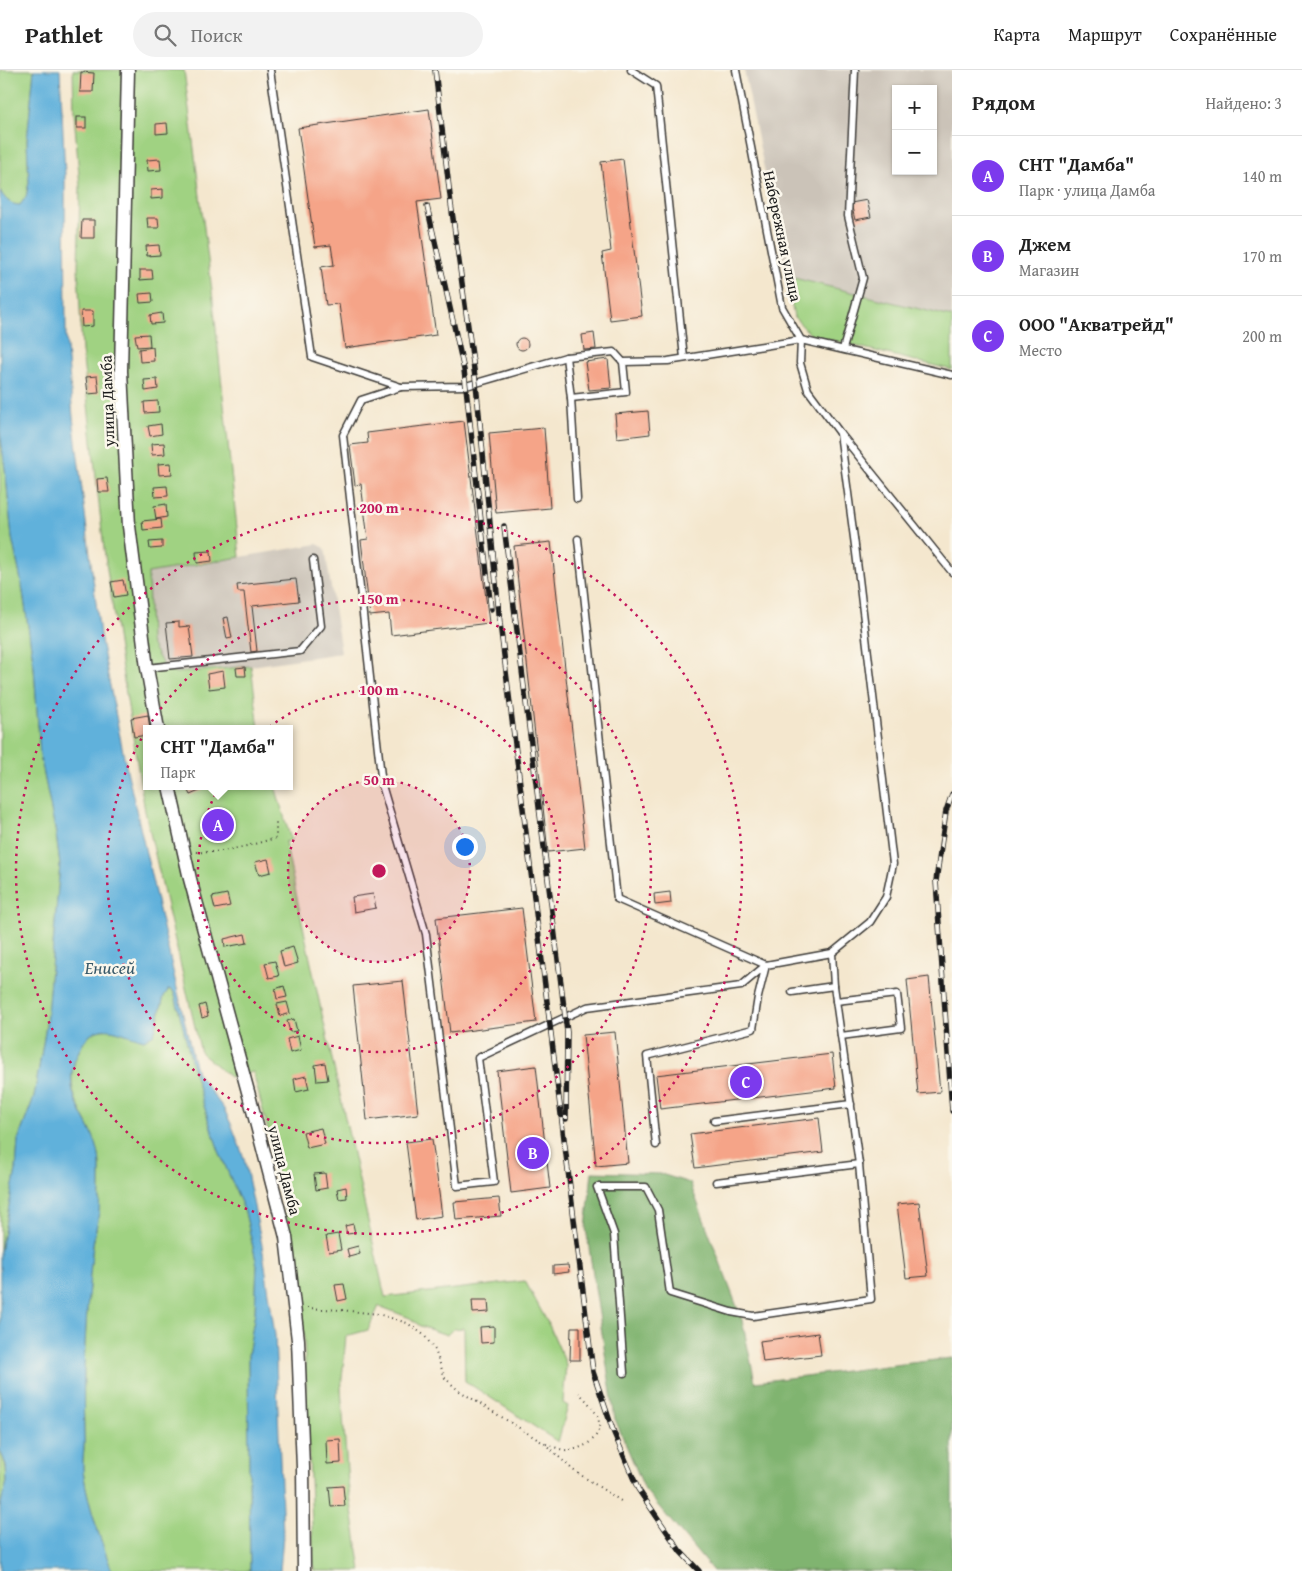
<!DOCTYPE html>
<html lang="ru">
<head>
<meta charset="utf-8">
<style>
  :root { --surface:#fff; --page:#f2f2f2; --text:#222; --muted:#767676; --line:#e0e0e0; --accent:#7c3aed }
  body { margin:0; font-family:"Gentium Book Plus",serif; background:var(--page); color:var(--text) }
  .controls { position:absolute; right:15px; top:15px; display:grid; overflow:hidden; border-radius:0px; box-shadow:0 1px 4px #0004 }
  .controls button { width:45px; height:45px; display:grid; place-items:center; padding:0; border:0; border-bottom:1px solid var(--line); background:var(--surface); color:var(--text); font:25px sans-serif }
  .you { position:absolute; left:464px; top:776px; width:18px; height:18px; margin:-12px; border:4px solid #fff; border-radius:50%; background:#1a73e8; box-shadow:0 0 0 8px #1a73e833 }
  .badge { display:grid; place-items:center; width:32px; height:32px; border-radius:50%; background:var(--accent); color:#fff; font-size:16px; font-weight:700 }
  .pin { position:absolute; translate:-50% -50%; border:2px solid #fff; box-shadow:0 1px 5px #0006 }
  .popup { position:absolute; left:143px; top:655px; width:150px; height:65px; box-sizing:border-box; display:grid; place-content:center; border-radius:0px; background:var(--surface); filter:drop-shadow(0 1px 4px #0005); font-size:16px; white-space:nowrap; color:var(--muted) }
  .popup b { font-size:19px; color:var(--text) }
  .popup::after { content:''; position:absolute; left:50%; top:100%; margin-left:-10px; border:10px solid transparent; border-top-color:var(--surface) }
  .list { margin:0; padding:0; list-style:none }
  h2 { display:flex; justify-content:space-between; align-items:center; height:65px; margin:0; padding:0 20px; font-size:21px }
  h2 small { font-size:16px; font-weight:400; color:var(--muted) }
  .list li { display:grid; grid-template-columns:32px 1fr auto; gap:15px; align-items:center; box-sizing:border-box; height:80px; padding:0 20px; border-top:1px solid var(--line) }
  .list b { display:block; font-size:19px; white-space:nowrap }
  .list p { margin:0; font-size:16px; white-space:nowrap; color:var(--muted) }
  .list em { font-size:16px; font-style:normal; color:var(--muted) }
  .icon { flex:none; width:28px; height:28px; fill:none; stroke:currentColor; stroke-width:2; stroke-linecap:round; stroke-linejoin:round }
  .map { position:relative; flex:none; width:952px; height:1501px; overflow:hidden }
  header { display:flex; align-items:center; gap:30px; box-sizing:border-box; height:70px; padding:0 25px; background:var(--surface); border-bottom:1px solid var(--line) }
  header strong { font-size:24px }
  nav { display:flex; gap:28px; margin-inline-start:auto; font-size:18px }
  .search { width:350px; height:45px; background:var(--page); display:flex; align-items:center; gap:12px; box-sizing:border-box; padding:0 18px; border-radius:28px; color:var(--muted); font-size:19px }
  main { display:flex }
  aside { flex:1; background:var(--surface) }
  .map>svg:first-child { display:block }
</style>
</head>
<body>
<header>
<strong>Pathlet</strong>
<div class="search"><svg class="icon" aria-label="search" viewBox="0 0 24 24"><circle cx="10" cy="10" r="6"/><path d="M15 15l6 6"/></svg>Поиск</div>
<nav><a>Карта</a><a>Маршрут</a><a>Сохранённые</a></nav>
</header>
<main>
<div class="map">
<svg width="952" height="1501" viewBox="0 0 952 1501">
  <rect width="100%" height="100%" fill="#fbf7ec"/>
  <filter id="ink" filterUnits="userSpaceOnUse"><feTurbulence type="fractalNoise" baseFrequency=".02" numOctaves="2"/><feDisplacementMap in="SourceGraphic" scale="10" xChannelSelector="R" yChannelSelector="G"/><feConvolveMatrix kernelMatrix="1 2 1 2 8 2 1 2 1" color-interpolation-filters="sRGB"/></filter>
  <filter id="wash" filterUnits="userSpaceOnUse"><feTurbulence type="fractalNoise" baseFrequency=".0096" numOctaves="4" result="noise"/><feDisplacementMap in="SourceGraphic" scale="20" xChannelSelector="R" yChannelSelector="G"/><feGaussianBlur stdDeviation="1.12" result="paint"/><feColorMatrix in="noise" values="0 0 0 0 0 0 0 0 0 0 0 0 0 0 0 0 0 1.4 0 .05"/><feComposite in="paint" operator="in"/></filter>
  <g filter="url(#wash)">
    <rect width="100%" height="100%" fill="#f4e7ce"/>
    <g fill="#cbc3b8" fill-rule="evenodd">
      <path d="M744,0H952V247L786,206ZM896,19H933V101H896Z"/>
      <polygon points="317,474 325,478 341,583 251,596 176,603 165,600 150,572 148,503"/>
    </g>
    <g fill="#a0d282" stroke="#5e774f">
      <path d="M0,0H34L27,71L29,112L26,127L20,135C10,135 5,129 0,121Z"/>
      <polygon points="73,0 184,0 212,221 240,487 148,503 150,572 166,600 176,603 251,596 259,659 147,659 147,716 275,716 291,770 285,772 318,926 385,1227 525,1211 550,1257 566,1294 563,1333 568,1336 558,1372 465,1311 464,1258 453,1259 447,1265 420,1256 410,1248 379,1236 368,1260 346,1266 341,1319 348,1413 361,1501 314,1501 302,1222 267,1056 253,1002 230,1007 201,983 145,741 121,593 104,479 82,281 78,197 80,117 74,43"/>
      <polygon points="786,206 952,247 952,300 811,265 794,247"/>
      <polygon points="0,362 6,406 12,468 22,515 34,597 40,685 56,764 60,795 46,956 34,1027 18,1070 16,1100 0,1182"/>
      <path d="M169,919L174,922L176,929L194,1002L208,1049L219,1081L245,1142L257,1195L255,1242L248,1286L250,1501H112C101,1471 89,1438 84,1407C81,1394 85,1379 84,1365C82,1304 86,1244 92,1183C93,1170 97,1156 99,1142C100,1127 100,1112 100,1097C100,1052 56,1030 78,983C94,947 115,961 144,970L154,964L164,926Z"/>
      <path d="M0,1380C9,1402 9,1415 0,1437Z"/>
    </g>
    <polygon fill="#80b470" stroke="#4e6846" points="592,1102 661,1104 690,1113 742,1250 755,1312 952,1288 952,1501 713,1501 645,1420 615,1349 586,1158"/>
    <path fill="#60b1db" stroke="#3e667c" d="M34,0H60L65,105L66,267L73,347L100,565L124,687L193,988L197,1003L224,1039L232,1056L244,1088L262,1175L275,1265L283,1465L280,1501H250L248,1286L255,1242L257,1195L245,1142L219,1081L208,1049L194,1002L176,929L174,922L169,919L164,926L154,964L144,970C115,962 95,946 78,983C55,1031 100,1051 100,1097C100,1112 100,1127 99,1142C97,1156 93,1170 92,1183C86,1244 82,1304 84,1365C85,1379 81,1394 84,1407C89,1438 101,1471 112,1501H0V1437L7,1412L6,1395L0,1380V1182L16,1100L18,1070L34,1027L46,956L60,795L56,764L40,685L34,597L22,515L12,468L6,406L0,362V121C5,129 10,135 20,135L26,127L29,112L27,71Z"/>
    <g id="blocks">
      <g fill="#f5a488">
        <polygon points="81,2 94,3 93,22 80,22"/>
        <polygon points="429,39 441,129 417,132 436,265 345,278 339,234 326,235 321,197 334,195 331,175 315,177 298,58"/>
        <rect x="77" y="47" width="9" height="11"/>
        <polygon points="167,53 168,63 156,64 156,54"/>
        <polygon points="160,89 161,100 148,101 147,90"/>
        <polygon points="623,89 642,246 610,250 602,183 611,181 601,92"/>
        <polygon points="163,119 163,128 151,129 151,120"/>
        <polygon points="867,130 871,147 855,150 851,133"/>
        <polygon points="147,148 158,148 159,158 148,158"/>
        <polygon points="82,150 94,150 94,168 81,168"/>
        <polygon points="159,175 160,185 147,186 146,176"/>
        <polygon points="140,200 152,200 153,209 140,210"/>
        <polygon points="152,223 153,232 140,233 139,224"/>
        <polygon points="81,241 93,241 93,256 82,257"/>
        <polygon points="162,243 163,253 151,254 150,245"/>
        <polygon points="594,263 596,279 584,280 582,265"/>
        <polygon points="149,264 150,276 137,277 135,265"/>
        <circle cx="522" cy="274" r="6"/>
        <polygon points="153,277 154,291 140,292 139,279"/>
        <polygon points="608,289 611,318 589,320 585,292"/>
        <polygon points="97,306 99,323 88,324 86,307"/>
        <polygon points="157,309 158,319 145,321 144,310"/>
        <polygon points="158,331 159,342 145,343 144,332"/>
        <polygon points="648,341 650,364 617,368 615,344"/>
        <polygon points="464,351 489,553 391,565 389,544 370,546 361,470 368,469 361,414 355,415 350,375 368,373 367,363"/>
        <polygon points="161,354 162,364 150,366 148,356"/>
        <polygon points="544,358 550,438 496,443 489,363"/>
        <polygon points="164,373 165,384 152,385 151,374"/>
        <polygon points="171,393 172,404 159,405 158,394"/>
        <polygon points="107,408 109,422 98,422 97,409"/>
        <polygon points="167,416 168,426 155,427 154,417"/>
        <polygon points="166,434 167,447 156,449 154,436"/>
        <polygon points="161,449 162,458 143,460 142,451"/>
        <polygon points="162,471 162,478 150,479 149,472"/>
        <polygon points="551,472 585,778 548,782 514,476"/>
        <polygon points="211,481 212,491 197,493 196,482"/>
        <polygon points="296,509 299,531 252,536 257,581 251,582 244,522 238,522 237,515"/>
        <polygon points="123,510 126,525 114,527 111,512"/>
        <polygon points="228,547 232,568 227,569 223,548"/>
        <polygon points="179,552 179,557 189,556 193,587 170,589 166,553"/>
        <polygon points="245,597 246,606 237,606 236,598"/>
        <polygon points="223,601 225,617 209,619 207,604"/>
        <polygon points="148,645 150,659 147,659 147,665 134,667 131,648"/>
        <polygon points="202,716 204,719 190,725 186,717"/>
        <polygon points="268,789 271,802 259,805 255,792"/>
        <polygon points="670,822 671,833 655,835 654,824"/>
        <polygon points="227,824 230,836 215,839 212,827"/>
        <polygon points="373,824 376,838 354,842 352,827"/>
        <polygon points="522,838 536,952 450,963 436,848"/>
        <polygon points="245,864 247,873 225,877 224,869"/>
        <polygon points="293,877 298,893 284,897 280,881"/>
        <polygon points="275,891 279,906 269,908 265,893"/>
        <polygon points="929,907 940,1022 918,1024 907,910"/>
        <polygon points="403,911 418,1044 367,1050 353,916"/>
        <polygon points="284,916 287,927 277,929 275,919"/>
        <polygon points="287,932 290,943 280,946 277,934"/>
        <polygon points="205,934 208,946 202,948 199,936"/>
        <polygon points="294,949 297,961 290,962 287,951"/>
        <polygon points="615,962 628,1093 596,1096 583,965"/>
        <polygon points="298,966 301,980 290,983 287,969"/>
        <polygon points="832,984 836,1018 660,1039 656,1005"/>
        <polygon points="325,993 328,1010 317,1011 315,995"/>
        <polygon points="536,996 550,1118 511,1123 497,1001"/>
        <polygon points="306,1006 309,1019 296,1022 294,1009"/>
        <polygon points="819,1048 823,1082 695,1098 690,1064"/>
        <polygon points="321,1058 325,1074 307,1078 303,1062"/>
        <polygon points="432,1069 442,1146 416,1150 406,1072"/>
        <polygon points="325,1103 327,1118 316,1120 314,1104"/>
        <polygon points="346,1117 347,1128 339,1129 337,1119"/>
        <polygon points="499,1128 501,1146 456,1150 454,1132"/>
        <polygon points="919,1132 928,1206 906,1208 897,1134"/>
        <polygon points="353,1154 355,1163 347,1164 345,1156"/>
        <polygon points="338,1164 341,1180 329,1182 326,1166"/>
        <polygon points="358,1176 360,1184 349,1187 347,1179"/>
        <polygon points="568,1195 569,1202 553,1204 553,1196"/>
        <polygon points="344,1214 347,1229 338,1231 335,1215"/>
        <polygon points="472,1230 488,1230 489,1242 473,1243"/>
        <polygon points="494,1256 494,1272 481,1273 480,1257"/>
        <polygon points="571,1257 580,1257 580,1290 570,1290"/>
        <polygon points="818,1263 821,1285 763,1292 760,1271"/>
        <polygon points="340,1369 341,1393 327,1394 326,1370"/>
        <polygon points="343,1416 345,1436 331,1437 329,1417"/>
      </g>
    </g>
  </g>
  <g filter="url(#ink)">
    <use href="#blocks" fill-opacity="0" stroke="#3c3a37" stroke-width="1"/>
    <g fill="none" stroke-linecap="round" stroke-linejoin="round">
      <defs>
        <g id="service">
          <polyline points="270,0 312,287 401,317 466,316 566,287 614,282 623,292"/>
          <polyline points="631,0 656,16 684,288"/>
          <polyline points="736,0 782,237 801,270 952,305"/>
          <polyline points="843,279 863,208 848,146 855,0"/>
          <polyline points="566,287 571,328 577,429"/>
          <polyline points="401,317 361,330 343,365 382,715 426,864 457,1116 494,1112 478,988 587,937 741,916 766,895 832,883"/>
          <polyline points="571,328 626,322 623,292 668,291 801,270 800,293 808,320 840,363 952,502"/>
          <polyline points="578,469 617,829 766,895 758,927 753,959 647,986 656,1075"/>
          <polyline points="147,598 300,581 321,556 313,490"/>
          <polyline points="792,922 834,916"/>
          <polyline points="836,931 897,924 901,958 841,966"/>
          <polyline points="714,1051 851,1034"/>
          <polyline points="716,1112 859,1094"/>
          <polyline points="624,1303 614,1164 597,1117 646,1117 658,1140 670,1223 731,1242 753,1246 871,1229 859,1094 834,916 832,883 870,852 886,827 893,794 856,483 840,363"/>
        </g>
        <g id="minor">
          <polyline points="128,0 121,301 129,456 147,598 158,659"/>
          <polyline points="169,716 190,809 250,1029 286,1167 298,1270 303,1398 304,1501"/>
        </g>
      </defs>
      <use href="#service" stroke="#3c3a37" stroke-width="9"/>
      <use href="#minor" stroke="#3c3a37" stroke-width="15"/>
      <g stroke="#3c3a37" stroke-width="2" stroke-dasharray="1 4" stroke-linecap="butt">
        <path d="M196,782C223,784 250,775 276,768V753"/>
        <polyline points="307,1238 340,1240 378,1244 407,1253 424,1265 435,1280 445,1308 458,1320 545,1374 573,1400 624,1433"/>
        <path d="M546,1374C553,1376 562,1381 568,1380C583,1379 601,1369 599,1352C597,1341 586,1330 579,1323"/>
      </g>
      <use href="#service" stroke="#fff" stroke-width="6"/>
      <use href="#minor" stroke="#fff" stroke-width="12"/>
      <defs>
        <g id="rail">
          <polyline points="435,0 451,134 476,314 500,553 593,1302 614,1363 638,1419 680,1481 699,1501"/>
          <polyline points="427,136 464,300 491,539"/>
          <polyline points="504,456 567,962 566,1049"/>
          <polyline points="952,724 946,741 936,811 952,1041"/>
        </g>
      </defs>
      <use href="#rail" stroke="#1c1c1c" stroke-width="5.5"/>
      <use href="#rail" stroke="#fbf7ec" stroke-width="4" stroke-dasharray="11" stroke-linecap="butt"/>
    </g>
  </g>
  <circle cx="379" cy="801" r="91" fill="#c2185b" fill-opacity=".12"/>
  <g fill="none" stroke="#c2185b" stroke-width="2.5" stroke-dasharray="2.5 5">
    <circle cx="379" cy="801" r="91"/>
    <circle cx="379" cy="801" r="181"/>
    <circle cx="379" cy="801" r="272"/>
    <circle cx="379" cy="801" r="363"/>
  </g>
  <g text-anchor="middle" stroke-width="5" stroke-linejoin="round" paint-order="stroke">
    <g font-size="16" fill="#1c1c1c" stroke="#fbf7ec">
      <text transform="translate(783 166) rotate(78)" y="6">Набережная улица</text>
      <text transform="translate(107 331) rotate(-92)" y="6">улица Дамба</text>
      <text transform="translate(285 1100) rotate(76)" y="6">улица Дамба</text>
    </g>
    <g font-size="18" font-style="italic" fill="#375868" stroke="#fbf7ec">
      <text x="110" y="904">Енисей</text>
    </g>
  </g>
  <circle cx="379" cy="801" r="8" fill="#c2185b" stroke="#fbf7ec" stroke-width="2.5"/>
  <g font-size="15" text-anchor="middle" font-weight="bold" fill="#c2185b" stroke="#fbf7ec" stroke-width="5" stroke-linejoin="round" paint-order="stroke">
    <text x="379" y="443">200 m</text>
    <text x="379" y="534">150 m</text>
    <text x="379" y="625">100 m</text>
    <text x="379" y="715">50 m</text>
  </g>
</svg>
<div class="controls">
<button>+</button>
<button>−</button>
</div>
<div class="you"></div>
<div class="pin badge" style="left:218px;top:755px">A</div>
<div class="popup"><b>СНТ &quot;Дамба&quot;</b>Парк</div>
<div class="pin badge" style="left:533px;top:1083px">B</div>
<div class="pin badge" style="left:746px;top:1012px">C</div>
</div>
<aside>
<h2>Рядом<small>Найдено: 3</small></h2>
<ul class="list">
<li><span class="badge">A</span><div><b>СНТ &quot;Дамба&quot;</b><p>Парк · улица Дамба</p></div><em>140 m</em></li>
<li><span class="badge">B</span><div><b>Джем</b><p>Магазин</p></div><em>170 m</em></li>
<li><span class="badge">C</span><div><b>ООО &quot;Акватрейд&quot;</b><p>Место</p></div><em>200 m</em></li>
</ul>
</aside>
</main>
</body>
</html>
